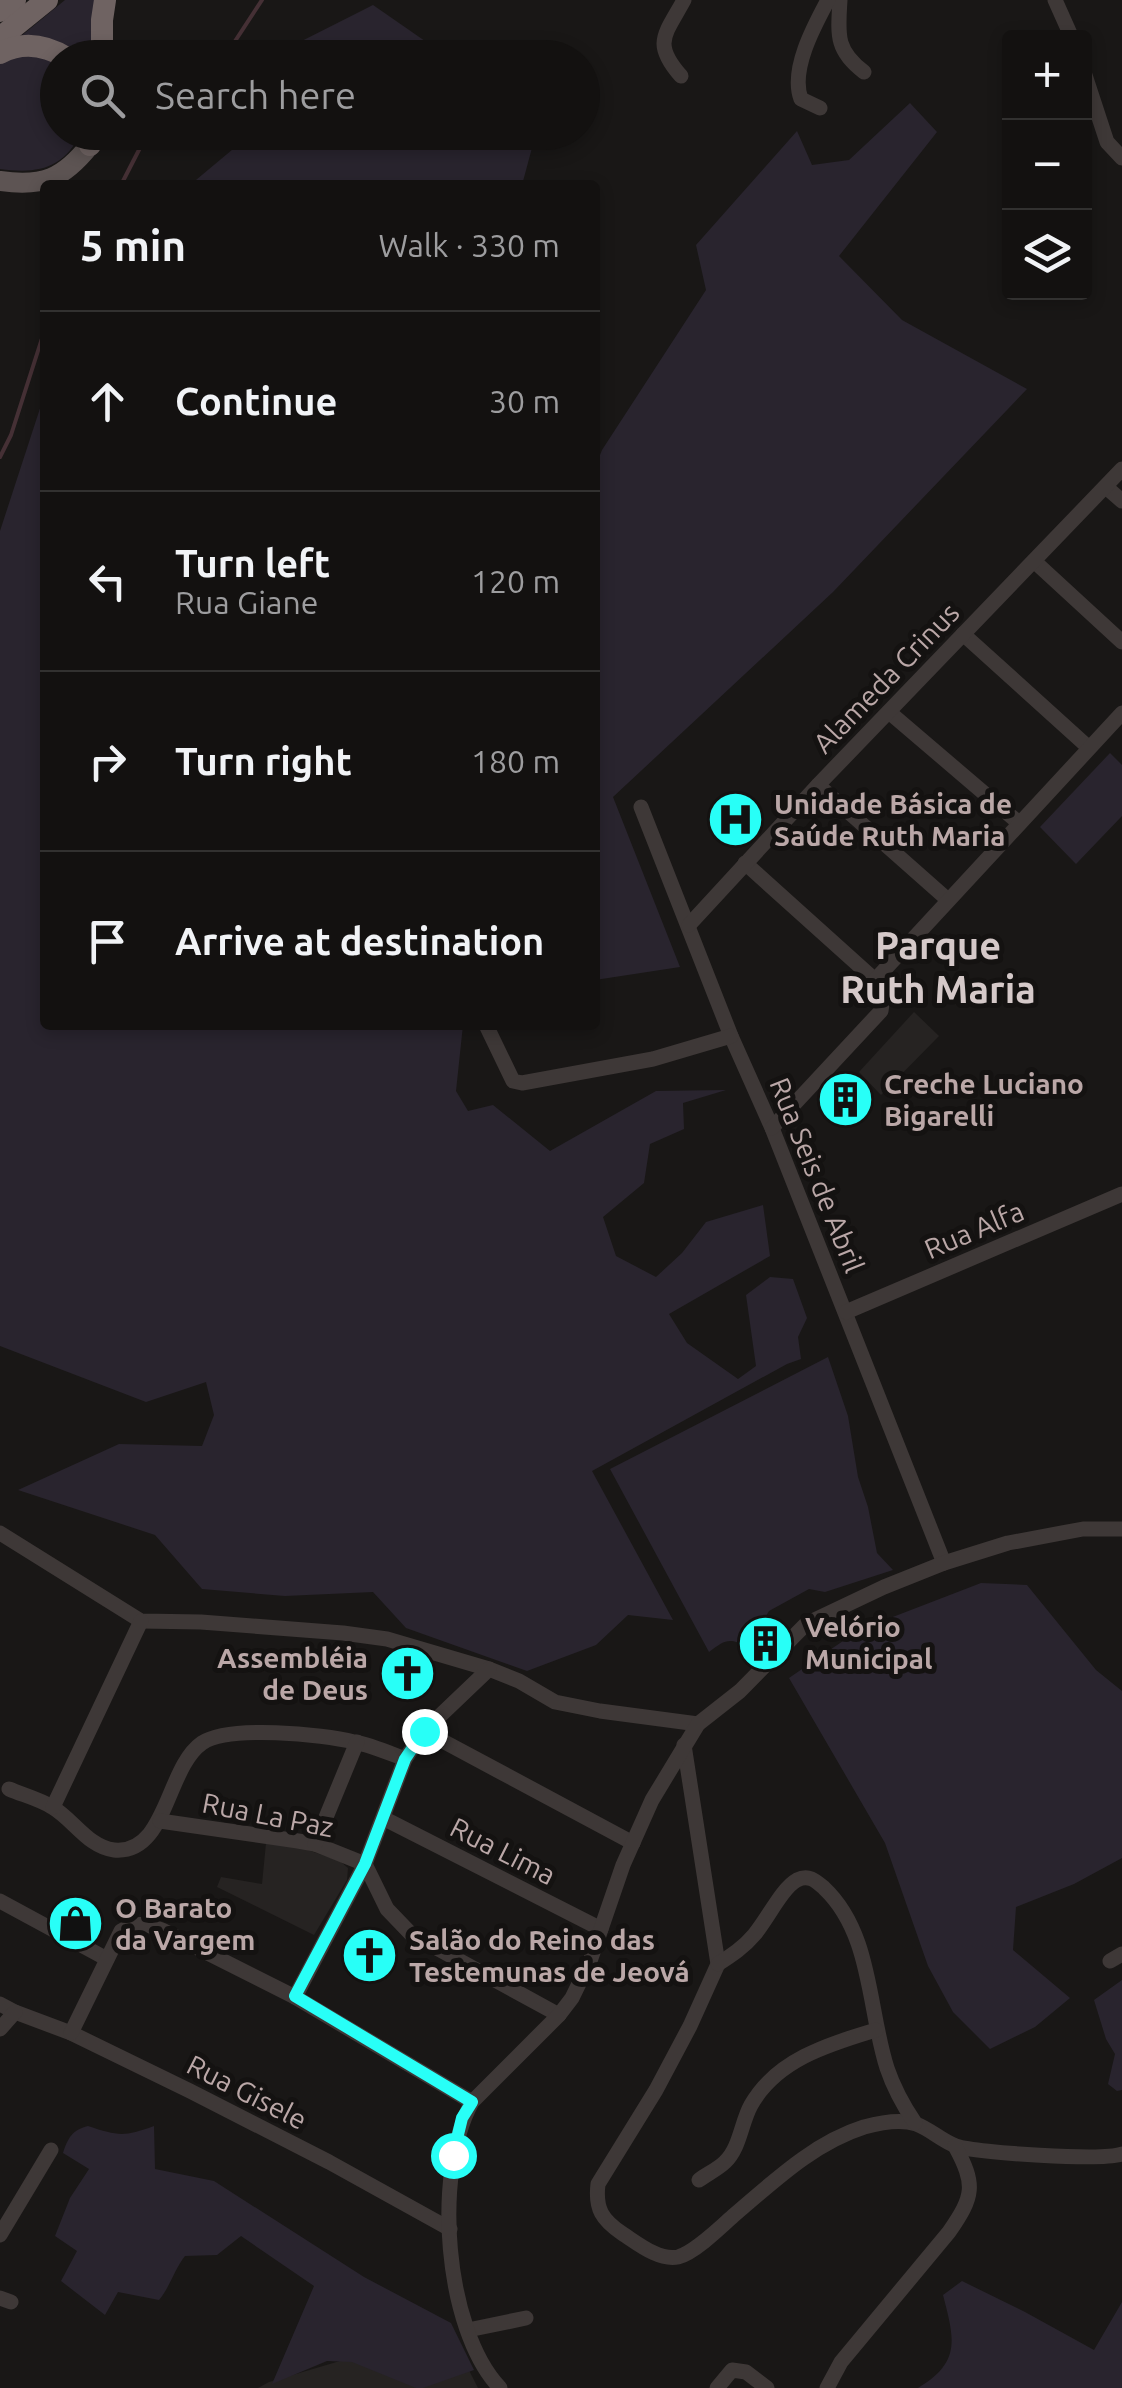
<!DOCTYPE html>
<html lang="en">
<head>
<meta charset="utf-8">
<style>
  :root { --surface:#131110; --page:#201f1e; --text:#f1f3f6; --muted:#9d9d9f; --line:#323130 }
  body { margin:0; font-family:Ubuntu,sans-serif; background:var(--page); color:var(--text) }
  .controls { position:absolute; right:30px; top:30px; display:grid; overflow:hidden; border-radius:10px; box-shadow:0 5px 15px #0003 }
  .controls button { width:90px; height:90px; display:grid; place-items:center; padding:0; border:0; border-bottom:2px solid var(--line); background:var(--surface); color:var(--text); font:50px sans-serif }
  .stop { position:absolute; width:30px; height:30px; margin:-22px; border:8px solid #28fff7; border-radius:50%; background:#fff }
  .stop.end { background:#28fff7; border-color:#fff; box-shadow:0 2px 10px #0008 }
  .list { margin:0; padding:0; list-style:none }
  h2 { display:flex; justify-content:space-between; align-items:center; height:130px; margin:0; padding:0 40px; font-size:42px }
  h2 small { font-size:32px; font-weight:400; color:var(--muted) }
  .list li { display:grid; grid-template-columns:65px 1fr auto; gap:30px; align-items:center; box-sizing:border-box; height:180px; padding:0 40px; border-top:2px solid var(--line) }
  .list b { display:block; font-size:38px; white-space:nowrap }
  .list p { margin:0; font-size:32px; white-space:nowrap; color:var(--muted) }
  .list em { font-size:32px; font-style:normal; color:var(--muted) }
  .icon { flex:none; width:55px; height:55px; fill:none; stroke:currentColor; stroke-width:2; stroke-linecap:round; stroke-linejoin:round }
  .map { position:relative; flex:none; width:1122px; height:2388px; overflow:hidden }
  .search { position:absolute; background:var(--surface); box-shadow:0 5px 15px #0003; left:40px; top:40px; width:560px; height:110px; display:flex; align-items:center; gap:25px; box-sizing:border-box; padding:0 35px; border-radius:55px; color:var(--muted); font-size:38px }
  .panel { position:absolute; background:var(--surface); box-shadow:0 5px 15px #0003; left:40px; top:180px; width:560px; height:850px; border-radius:10px }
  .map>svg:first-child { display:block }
</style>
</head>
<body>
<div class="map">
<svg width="1122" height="2388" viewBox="0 0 1122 2388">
  <rect width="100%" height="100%" fill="#191716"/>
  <g fill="#262322">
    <polygon points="914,1012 939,1036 881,1095 859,1072"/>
    <polygon points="266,1843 305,1849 340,1861 348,1868 347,1880 314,1935 217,1887 221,1877 262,1884"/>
    <polygon points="448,2329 478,2388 258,2388 269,2382"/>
  </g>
  <g fill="#29242e">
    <polygon points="65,0 100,0 97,57 76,57 20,37"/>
    <polygon points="373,5 448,57 270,57"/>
    <path d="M8,54L57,59L58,132L81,133C63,169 38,174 0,169V58Z"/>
    <polygon points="910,103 937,132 839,256 902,320 1027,389 833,592 613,797 680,967 595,980 595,468 602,450 706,290 696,245 797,131 812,165 849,160"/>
    <polygon points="244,133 244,132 536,133 522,185 190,185 245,139"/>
    <polygon points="45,393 45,1025 463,1025 456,1091 468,1111 493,1105 550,1151 656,1091 726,1090 683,1103 684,1129 650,1144 644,1183 603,1217 616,1256 656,1277 682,1253 706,1222 763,1205 770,1256 669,1314 687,1343 738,1379 756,1366 746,1295 770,1277 793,1279 807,1318 798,1337 801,1359 787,1364 592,1471 673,1620 628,1615 596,1645 527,1671 406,1628 373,1592 285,1596 202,1589 155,1535 18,1490 119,1444 202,1446 214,1415 206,1382 146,1402 0,1346 0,531"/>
    <polygon points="1110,753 1122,765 1122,816 1076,864 1040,827"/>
    <path d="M828,1357L848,1416L858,1477L868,1507L877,1553L893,1570L825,1592L809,1589L769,1611L747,1647C729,1637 725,1640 709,1652L610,1469Z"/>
    <polygon points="981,1583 1027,1585 1096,1670 1122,1691 1122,1858 1074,1884 1016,1907 1013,1950 1070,1998 1035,2027 990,2049 953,2012 928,1966 885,1843 789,1678 859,1630"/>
    <polygon points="1122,1980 1122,2090 1117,2091 1108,2084 1115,2054 1106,2039 1094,2000"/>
    <path d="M88,2126C118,2136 124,2137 154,2126L155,2169L214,2181L364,2277L451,2323L474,2370L423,2388H416L352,2362L327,2361L272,2384L314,2286L241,2236L217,2255L185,2256C174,2270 170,2287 159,2300L118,2292L105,2315L61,2281L77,2251L55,2236L70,2198L89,2169L63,2153C68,2138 72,2130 88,2126Z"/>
    <path d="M962,2281L1025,2312L1094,2350L1122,2302V2388H918C962,2362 954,2338 943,2295Z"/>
  </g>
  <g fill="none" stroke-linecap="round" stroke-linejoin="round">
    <g stroke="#453035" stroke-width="4">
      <polyline points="224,58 262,0"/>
      <polyline points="121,185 143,142 152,132"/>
      <polyline points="0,457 11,435 45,329"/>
    </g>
    <g stroke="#3e3837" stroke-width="15">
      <path d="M840,0C838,34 835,50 864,72"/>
      <polyline points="1055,0 1072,38"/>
      <polyline points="1084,72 1107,142 1122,158"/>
      <path d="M681,76C652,43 665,35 684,0"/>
      <path d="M820,108L801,99C790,70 814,26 828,0"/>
      <polyline points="1106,487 1122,501"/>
      <polyline points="1034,561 1122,642"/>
      <polyline points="963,634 1088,747"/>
      <polyline points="889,712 1019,823"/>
      <polyline points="818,785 948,900"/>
      <polyline points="641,807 731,1036 772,1128 944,1563"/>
      <polyline points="745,863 875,980 883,997 881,1011 772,1128"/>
      <polyline points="689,925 818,785 1122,469"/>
      <polyline points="875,980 1122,713"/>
      <polyline points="486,1025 513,1081 522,1083 653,1059 731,1036"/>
      <polyline points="846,1312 1122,1194"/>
      <polyline points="0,1533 141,1621 201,1622 343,1633 387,1639 489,1669 519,1681 555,1702 600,1711 698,1724"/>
      <polyline points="424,1731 633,1843"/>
      <path d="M684,1745L718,1964L690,2026L656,2090L598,2184C595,2209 602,2220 623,2234C637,2243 659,2261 678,2257C694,2253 720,2228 733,2216C772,2183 813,2143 864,2127C879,2123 901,2119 916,2124C930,2129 942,2141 956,2146C977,2153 1103,2161 1122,2154"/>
      <path d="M9,1789C23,1795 39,1799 52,1807C73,1819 88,1847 114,1850C167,1855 166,1768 202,1743C229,1725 322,1734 354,1742C371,1745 389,1753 405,1759"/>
      <polyline points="53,1807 141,1621"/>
      <polyline points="383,1818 601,1929"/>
      <polyline points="160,1821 298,1841 315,1844 365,1864"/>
      <polyline points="315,1844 357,1742"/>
      <polyline points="365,1864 387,1909 411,1934 559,2015"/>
      <polyline points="0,1901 107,1959"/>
      <polyline points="1110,1961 1122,1954"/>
      <path d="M718,1964C732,1955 744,1947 754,1935C767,1920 782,1888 797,1880C809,1874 816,1881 824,1888C872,1933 868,2009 887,2068C894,2089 903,2105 915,2123"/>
      <polyline points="295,1997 365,1864 405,1759 424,1731 489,1669"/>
      <polyline points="0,2004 15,2012 71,2033 190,2091 329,2162 450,2229"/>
      <polyline points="0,2029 15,2012"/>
      <path d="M71,2033L121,1931C136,1921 146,1924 162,1930L295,1997L472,2102"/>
      <path d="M699,2180C707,2174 718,2169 725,2162C740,2148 741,2123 751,2105C777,2059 830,2044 876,2030"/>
      <polyline points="0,2235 51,2150"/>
      <polyline points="0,2298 11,2302"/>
      <polyline points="468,2330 526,2318"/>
      <path d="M500,2388C444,2329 433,2172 472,2102L559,2015L572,1998L590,1961L623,1865L652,1800L698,1724L740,1691L806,1624L884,1587L944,1563L1008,1543L1083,1529H1122"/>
      <polyline points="717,2388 732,2370 746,2372 767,2388"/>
      <path d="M827,2388L841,2362L949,2232C974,2196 976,2185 955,2146"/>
    </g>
    <path stroke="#5d5453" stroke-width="20" d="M0,181C43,187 63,179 90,145"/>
    <g stroke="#6f6362" stroke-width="22">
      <polyline points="0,11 15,0"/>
      <polyline points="0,38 47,0"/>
      <path d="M0,53C23,41 46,45 67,58"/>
      <polyline points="102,58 102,20 105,0"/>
      <polyline points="90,145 97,132"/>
    </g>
  </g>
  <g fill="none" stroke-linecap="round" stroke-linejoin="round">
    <polyline stroke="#28fff7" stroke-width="12" points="424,1731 405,1759 365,1864 295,1996 472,2102 462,2118 453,2155"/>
  </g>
  <defs>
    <symbol id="hospital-disc" viewBox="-11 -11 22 22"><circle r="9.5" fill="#28fff7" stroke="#141211"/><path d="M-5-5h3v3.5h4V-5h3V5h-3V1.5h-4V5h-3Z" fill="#111"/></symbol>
    <symbol id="building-disc" viewBox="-11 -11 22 22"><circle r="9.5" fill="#28fff7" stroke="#141211"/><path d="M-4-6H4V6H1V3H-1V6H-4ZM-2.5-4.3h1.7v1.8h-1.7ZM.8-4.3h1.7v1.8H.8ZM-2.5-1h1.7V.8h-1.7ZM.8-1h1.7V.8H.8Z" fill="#111"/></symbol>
    <symbol id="church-disc" viewBox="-11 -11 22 22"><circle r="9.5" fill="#28fff7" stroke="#141211"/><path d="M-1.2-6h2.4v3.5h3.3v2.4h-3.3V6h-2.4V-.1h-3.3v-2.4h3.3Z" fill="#111"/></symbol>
    <symbol id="shop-disc" viewBox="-11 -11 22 22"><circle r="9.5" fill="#28fff7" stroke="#141211"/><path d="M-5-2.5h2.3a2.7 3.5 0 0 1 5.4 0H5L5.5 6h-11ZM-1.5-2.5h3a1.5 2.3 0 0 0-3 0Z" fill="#111"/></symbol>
  </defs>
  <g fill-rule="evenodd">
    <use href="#hospital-disc" x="704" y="788" width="63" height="63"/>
    <use href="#building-disc" x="814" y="1068" width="63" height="63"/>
    <use href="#building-disc" x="734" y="1612" width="63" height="63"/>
    <use href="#church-disc" x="376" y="1642" width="63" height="63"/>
    <use href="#shop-disc" x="44" y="1892" width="63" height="63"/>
    <use href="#church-disc" x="338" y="1924" width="63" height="63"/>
  </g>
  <g text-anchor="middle" stroke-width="10" stroke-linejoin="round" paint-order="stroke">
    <g font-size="28" fill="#baa7a7" stroke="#141211">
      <text transform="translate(886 678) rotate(-46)" y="10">Alameda Crinus</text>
      <text transform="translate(817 1175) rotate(68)" y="10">Rua Seis de Abril</text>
      <text transform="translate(974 1230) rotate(-23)" y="10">Rua Alfa</text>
      <text transform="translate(268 1815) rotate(11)" y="10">Rua La Paz</text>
      <text transform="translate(503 1851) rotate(27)" y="10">Rua Lima</text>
      <text transform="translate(247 2092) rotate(27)" y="10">Rua Gisele</text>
    </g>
    <g font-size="28" font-weight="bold" fill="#baa7a7" stroke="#141211" text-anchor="start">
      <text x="774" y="814">Unidade Básica de<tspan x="774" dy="32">Saúde Ruth Maria</tspan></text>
      <text x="884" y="1094">Creche Luciano<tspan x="884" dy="32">Bigarelli</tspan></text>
      <text x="805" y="1637">Velório<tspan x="805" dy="32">Municipal</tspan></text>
      <text x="368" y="1668" text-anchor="end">Assembléia<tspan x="368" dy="32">de Deus</tspan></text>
      <text x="115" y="1918">O Barato<tspan x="115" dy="32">da Vargem</tspan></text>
      <text x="409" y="1950">Salão do Reino das<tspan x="409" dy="32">Testemunas de Jeová</tspan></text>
    </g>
    <g font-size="38" font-weight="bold" fill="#d5c9c9" stroke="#141211">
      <text x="938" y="959">Parque<tspan x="938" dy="44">Ruth Maria</tspan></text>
    </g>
  </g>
</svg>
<div class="controls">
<button>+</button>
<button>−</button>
<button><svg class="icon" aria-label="layers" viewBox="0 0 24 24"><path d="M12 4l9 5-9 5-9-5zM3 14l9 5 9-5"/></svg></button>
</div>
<div class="stop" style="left:453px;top:2155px"></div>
<div class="stop end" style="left:424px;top:1731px"></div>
<div class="search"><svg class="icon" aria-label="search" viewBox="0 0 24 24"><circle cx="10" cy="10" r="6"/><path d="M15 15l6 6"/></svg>Search here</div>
<section class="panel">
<h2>5 min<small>Walk · 330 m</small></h2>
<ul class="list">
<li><svg class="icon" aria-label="ahead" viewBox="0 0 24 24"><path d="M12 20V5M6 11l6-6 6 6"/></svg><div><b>Continue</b></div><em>30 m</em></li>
<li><svg class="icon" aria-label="left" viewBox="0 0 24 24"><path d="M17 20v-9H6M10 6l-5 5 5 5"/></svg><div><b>Turn left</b><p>Rua Giane</p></div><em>120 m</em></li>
<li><svg class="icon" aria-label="right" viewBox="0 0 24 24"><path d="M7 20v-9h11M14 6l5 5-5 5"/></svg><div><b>Turn right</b></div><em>180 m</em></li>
<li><svg class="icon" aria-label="arrive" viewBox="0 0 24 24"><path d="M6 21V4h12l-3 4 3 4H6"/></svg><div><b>Arrive at destination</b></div></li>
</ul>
</section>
</div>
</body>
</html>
